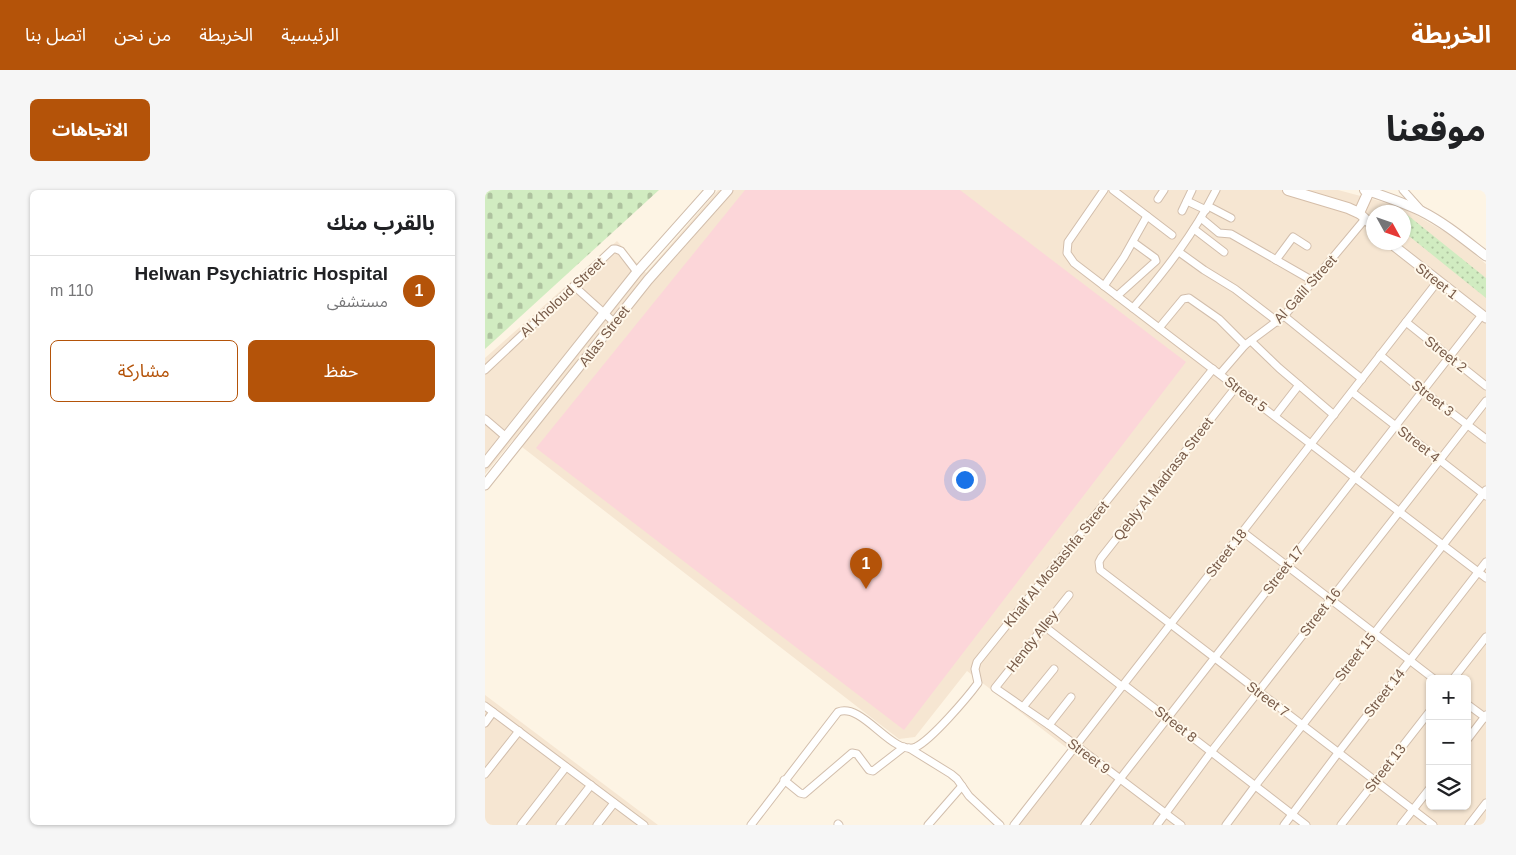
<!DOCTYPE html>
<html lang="ar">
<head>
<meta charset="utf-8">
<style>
  :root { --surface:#fff; --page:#f6f6f6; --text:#202124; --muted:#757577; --line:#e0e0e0; --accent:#b45309 }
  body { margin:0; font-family:Helvetica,"Noto Sans Arabic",sans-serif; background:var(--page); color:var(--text); direction:rtl }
  .controls { position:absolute; right:15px; bottom:15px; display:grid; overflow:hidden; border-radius:8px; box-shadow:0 1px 4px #0004 }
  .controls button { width:45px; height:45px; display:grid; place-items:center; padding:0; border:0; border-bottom:1px solid var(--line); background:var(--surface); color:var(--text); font:25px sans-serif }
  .compass { position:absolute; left:881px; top:15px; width:45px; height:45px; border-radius:50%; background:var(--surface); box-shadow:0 1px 4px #0004; rotate:130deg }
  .you { position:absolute; left:479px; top:289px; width:18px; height:18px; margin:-12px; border:4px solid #fff; border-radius:50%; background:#1a73e8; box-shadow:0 0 0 8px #1a73e833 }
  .badge { display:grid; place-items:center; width:32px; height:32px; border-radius:50%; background:var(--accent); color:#fff; font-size:16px; font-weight:700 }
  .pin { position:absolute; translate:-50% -41px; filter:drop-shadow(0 1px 2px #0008) }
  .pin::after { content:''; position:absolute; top:26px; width:18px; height:15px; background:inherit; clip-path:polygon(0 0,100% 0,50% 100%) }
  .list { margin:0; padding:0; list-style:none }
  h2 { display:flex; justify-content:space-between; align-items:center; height:65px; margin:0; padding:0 20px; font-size:21px }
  h2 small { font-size:16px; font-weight:400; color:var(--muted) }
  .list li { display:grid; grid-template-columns:32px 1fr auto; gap:15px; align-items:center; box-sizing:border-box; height:70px; padding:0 20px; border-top:1px solid var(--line) }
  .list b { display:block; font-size:19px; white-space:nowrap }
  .list p { margin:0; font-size:16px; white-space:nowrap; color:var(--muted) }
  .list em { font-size:16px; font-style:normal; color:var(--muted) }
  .actions { display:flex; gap:10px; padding:15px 20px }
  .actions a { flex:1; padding:11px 0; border:1px solid var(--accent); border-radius:8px; text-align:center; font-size:18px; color:var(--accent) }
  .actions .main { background:var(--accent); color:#fff }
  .icon { flex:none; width:28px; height:28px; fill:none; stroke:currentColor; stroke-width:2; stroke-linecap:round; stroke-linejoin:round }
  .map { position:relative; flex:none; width:1001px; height:635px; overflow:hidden; direction:ltr; border-radius:8px }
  header { display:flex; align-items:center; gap:30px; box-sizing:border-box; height:70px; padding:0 25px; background:var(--accent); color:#fff }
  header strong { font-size:24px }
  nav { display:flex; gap:28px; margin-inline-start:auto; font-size:18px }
  .intro { display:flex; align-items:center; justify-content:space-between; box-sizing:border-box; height:120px; padding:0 30px }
  h1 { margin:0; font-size:35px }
  .button { padding:12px 22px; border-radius:8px; background:var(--accent); color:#fff; font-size:18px; font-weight:700 }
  main { display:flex; gap:30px; padding:0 30px }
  aside { flex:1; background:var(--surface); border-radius:8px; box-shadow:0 1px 4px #0004 }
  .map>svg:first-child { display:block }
</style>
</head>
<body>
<header>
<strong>الخريطة</strong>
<nav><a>الرئيسية</a><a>الخريطة</a><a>من نحن</a><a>اتصل بنا</a></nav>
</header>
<div class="intro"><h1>موقعنا</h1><a class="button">الاتجاهات</a></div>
<main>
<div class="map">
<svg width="1001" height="635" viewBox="0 0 1001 635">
  <defs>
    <pattern id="cemetery-stones" width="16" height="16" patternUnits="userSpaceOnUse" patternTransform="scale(1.25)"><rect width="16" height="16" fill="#d1ecc1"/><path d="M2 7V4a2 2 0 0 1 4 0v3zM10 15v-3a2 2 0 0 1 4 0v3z" fill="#aec29f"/></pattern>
    <pattern id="park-dots" width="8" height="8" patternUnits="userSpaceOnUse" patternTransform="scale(1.25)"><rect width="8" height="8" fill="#d1ecc1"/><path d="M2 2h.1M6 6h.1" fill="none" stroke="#aec29f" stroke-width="1.8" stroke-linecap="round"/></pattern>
  </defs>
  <rect width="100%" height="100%" fill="#fdf4e4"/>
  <g fill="#f6e6d2" fill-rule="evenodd">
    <path d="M233,0H853L917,17L969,47L1001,74V635H524L583,559L482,481L430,547L414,549L28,250L0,284V168L132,51L161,83ZM888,22H918V52H888ZM945,489H982V616H945Z"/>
    <polygon points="0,505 173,635 0,635"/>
  </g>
  <polygon fill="#fcd6d9" points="260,0 475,0 701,172 419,540 51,258"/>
  <polygon fill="url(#cemetery-stones)" points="0,0 174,0 0,159"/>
  <polygon fill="url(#park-dots)" points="915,19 1001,88 1001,108 919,42 918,22 913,22"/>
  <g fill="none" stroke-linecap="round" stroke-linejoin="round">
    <defs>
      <g id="minor">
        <polyline points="619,0 583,52 582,63 589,73 1001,388"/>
        <polyline points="628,0 687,45"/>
        <polyline points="918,0 936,20"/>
        <polyline points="673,9 679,0"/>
        <polyline points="702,11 721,20"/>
        <polyline points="723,16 746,28"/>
        <polyline points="697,21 707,0"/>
        <polyline points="716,28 734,43 746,44 828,91"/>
        <polyline points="709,39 739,62"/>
        <polyline points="694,62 719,80 750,99 793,132"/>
        <polyline points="791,70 808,47 822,56"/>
        <polyline points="89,96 130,133"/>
        <polyline points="619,96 639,67 662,26"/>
        <polyline points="632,106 671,71 670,68 648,52"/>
        <path d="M648,118C680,81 709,44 731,0"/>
        <polyline points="799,126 877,189"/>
        <polyline points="921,132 1001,196"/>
        <polyline points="674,138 698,109 704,108 734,129 760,155"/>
        <polyline points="766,151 794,178 849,225"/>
        <polyline points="895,165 938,201 1001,249"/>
        <polyline points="0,180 128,59 131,59 136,61 152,82"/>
        <polyline points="735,184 760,155 799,126 880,29"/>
        <polyline points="751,197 616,368 614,372 615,380 948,635"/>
        <polyline points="867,202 1001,306"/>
        <polyline points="790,226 814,195"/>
        <polyline points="0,229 21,247"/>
        <polyline points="758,342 949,489"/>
        <polyline points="584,405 510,498 564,535 696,635"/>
        <polyline points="559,436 635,495 642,497 821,635"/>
        <polyline points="968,489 1001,447"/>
        <polyline points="982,514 1001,528"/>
        <polyline points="0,516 159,635"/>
        <polyline points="538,517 569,479"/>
        <polyline points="0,533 8,522"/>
        <polyline points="564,535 586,507"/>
        <polyline points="982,550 1001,525"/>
        <polyline points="424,558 466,584 472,589 484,606 515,635"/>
        <polyline points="0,584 34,541"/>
        <polyline points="299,590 315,603 319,604 367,563 372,564 384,580 388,581 419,557"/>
        <polyline points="353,634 354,635"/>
        <polyline points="36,635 81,577"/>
        <polyline points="75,635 106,595"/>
        <polyline points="112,635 129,613"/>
        <path d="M266,635L353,522C378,512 407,567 431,557C447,549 482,508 493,493L490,479L492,472L728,179"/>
        <polyline points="443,635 477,596"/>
        <polyline points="529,635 953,91"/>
        <polyline points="600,635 635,589 997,125"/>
        <polyline points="672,635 726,562 1001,211"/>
        <polyline points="741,635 770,596 1001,300"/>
        <polyline points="799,635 853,563 1001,372"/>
        <polyline points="856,635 945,521"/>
        <polyline points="916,635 945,598"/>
        <polyline points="984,635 1001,613"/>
      </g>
      <g id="tertiary">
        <path d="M884,1C901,7 919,13 936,21C960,33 980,50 1001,66"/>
        <polyline points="874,23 888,36"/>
        <polyline points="904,52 1001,128"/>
        <polyline points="0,273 152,82 225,0"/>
        <polyline points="0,295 163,90 243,0"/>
      </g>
      <polyline id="secondary" points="803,0 863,18 874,23 884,1 880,0"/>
    </defs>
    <use href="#minor" stroke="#d2beac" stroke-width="9"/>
    <use href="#tertiary" stroke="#d2beac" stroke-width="11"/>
    <use href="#secondary" stroke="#d5bea9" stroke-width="12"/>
    <use href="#minor" stroke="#fff" stroke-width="7"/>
    <use href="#tertiary" stroke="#fff" stroke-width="9"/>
    <use href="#secondary" stroke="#fff" stroke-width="10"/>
  </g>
  <g text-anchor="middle" stroke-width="4" stroke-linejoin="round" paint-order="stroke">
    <g font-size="14" fill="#775a48" stroke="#fff8eb">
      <text transform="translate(952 91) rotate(38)" y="5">Street 1</text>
      <text transform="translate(820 99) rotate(-48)" y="5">Al Galil Street</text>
      <text transform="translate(77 107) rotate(-43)" y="5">Al Kholoud Street</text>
      <text transform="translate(119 146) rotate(-52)" y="5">Atlas Street</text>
      <text transform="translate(961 164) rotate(38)" y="5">Street 2</text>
      <text transform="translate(761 204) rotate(37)" y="5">Street 5</text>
      <text transform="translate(948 208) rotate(38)" y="5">Street 3</text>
      <text transform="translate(934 254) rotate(38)" y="5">Street 4</text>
      <text transform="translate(678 289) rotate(-52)" y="5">Qebly Al Madrasa Street</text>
      <text transform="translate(741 363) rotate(-52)" y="5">Street 18</text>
      <text transform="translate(571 374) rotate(-51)" y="5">Khalf Al Mostashfa Street</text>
      <text transform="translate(798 380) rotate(-52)" y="5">Street 17</text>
      <text transform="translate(835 422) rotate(-52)" y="5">Street 16</text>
      <text transform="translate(547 451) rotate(-52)" y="5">Hendy Alley</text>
      <text transform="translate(870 467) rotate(-52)" y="5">Street 15</text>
      <text transform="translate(899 503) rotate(-52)" y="5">Street 14</text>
      <text transform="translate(783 509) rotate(37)" y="5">Street 7</text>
      <text transform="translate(691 534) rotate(38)" y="5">Street 8</text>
      <text transform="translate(604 566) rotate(37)" y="5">Street 9</text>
      <text transform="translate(900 578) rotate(-52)" y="5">Street 13</text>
    </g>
  </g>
</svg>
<div class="controls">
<button>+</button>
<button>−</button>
<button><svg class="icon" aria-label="layers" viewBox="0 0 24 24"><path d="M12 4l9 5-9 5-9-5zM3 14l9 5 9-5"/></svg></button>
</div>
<svg class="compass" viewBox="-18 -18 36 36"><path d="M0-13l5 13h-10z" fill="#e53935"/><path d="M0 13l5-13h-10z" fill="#757577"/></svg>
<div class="you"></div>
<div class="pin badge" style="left:381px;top:399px">1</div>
</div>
<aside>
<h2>بالقرب منك<small></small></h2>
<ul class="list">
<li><span class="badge">1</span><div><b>Helwan Psychiatric Hospital</b><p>مستشفى</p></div><em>110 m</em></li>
</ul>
<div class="actions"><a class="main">حفظ</a><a>مشاركة</a></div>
</aside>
</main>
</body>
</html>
